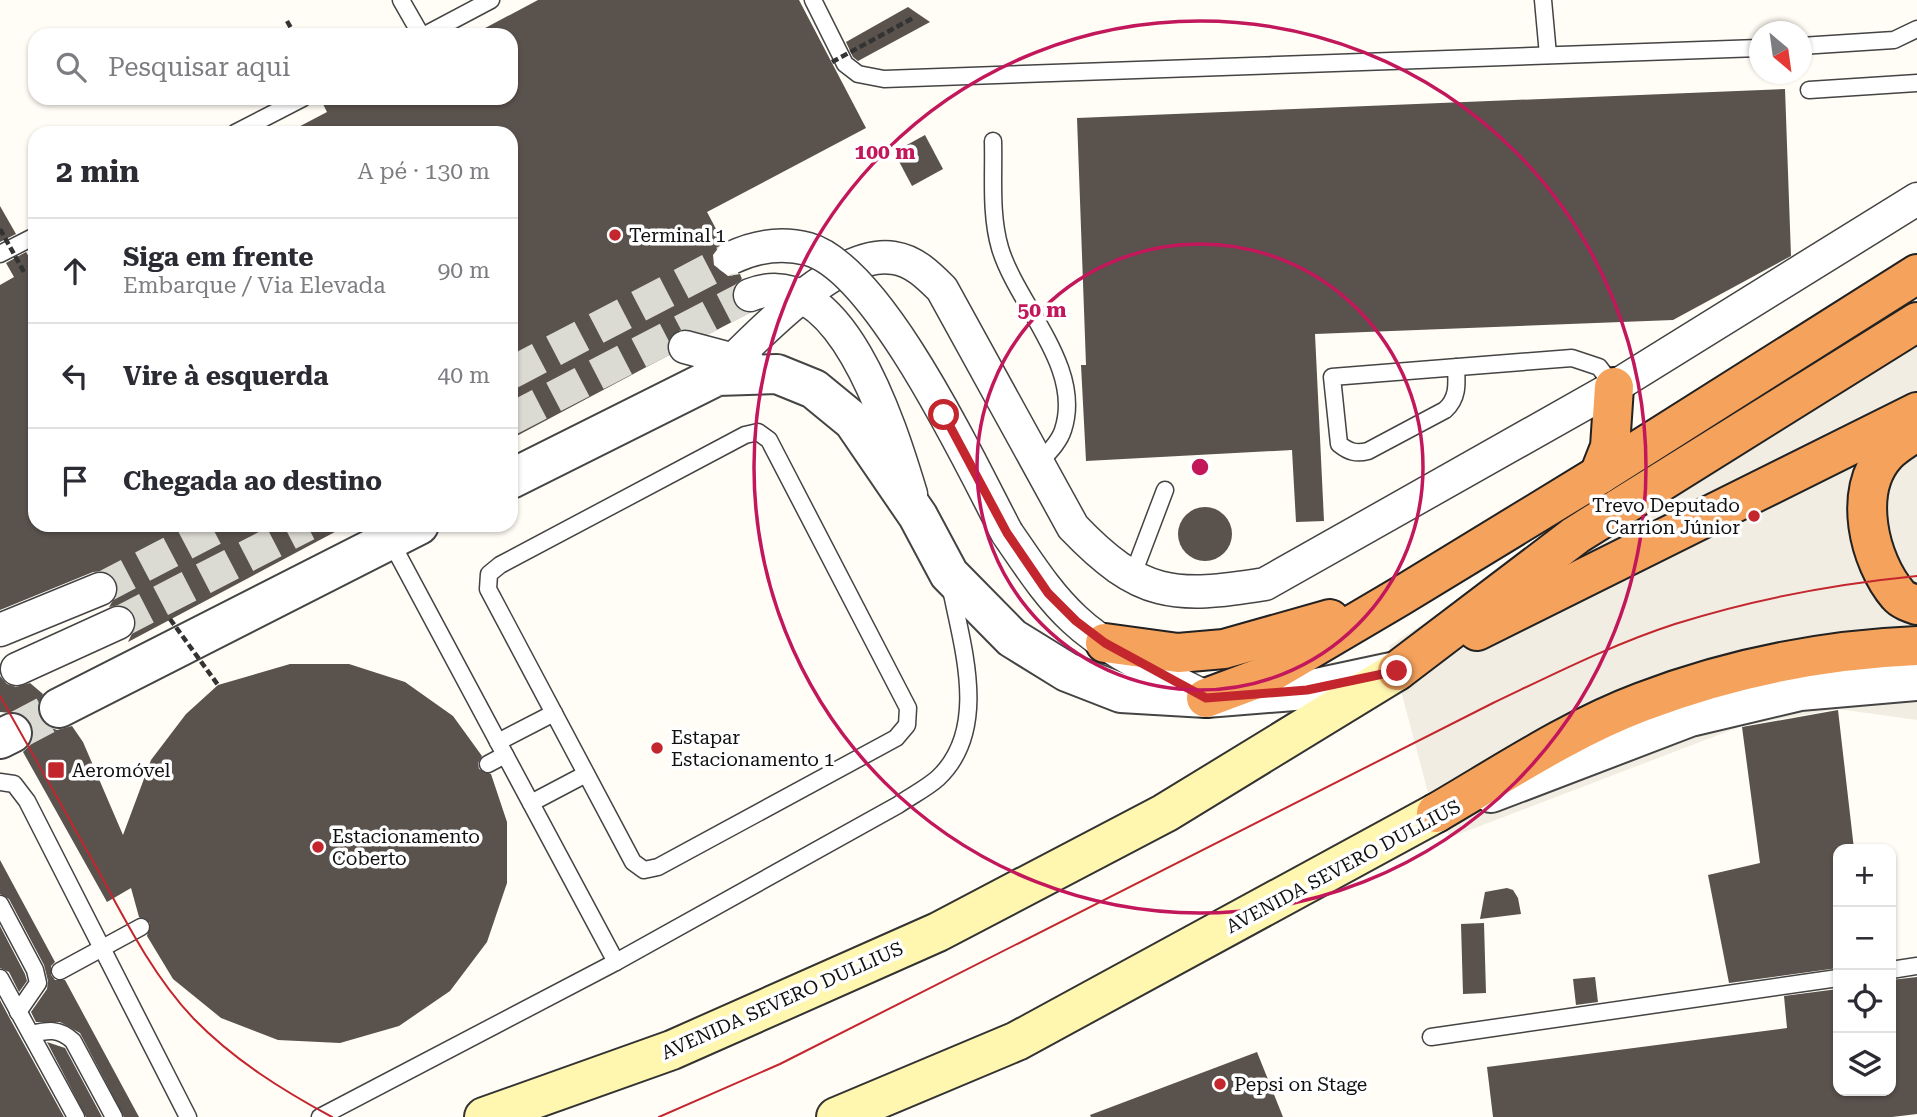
<!DOCTYPE html>
<html lang="pt">
<head>
<meta charset="utf-8">
<style>
  :root { --surface:#fff; --page:#f7f7f7; --text:#2b2b33; --muted:#7c7c81; --line:#e1e1e2 }
  body { margin:0; font-family:"Roboto Serif",serif; background:var(--page); color:var(--text) }
  .controls { position:absolute; right:21px; bottom:21px; display:grid; overflow:hidden; border-radius:14px; box-shadow:0 2px 5px #0004 }
  .controls button { width:63px; height:63px; display:grid; place-items:center; padding:0; border:0; border-bottom:2px solid var(--line); background:var(--surface); color:var(--text); font:35px sans-serif }
  .compass { position:absolute; left:1749px; top:21px; width:63px; height:63px; border-radius:50%; background:var(--surface); box-shadow:0 2px 5px #0004; rotate:151deg }
  .stop { position:absolute; width:21px; height:21px; margin:-16px; border:5px solid #c4262e; border-radius:50%; background:#fff }
  .stop.end { background:#c4262e; border-color:#fff; box-shadow:0 2px 7px #0008 }
  .list { margin:0; padding:0; list-style:none }
  h2 { display:flex; justify-content:space-between; align-items:center; height:91px; margin:0; padding:0 28px; font-size:30px }
  h2 small { font-size:23px; font-weight:400; color:var(--muted) }
  .list li { display:grid; grid-template-columns:46px 1fr auto; gap:21px; align-items:center; box-sizing:border-box; height:105px; padding:0 28px; border-top:2px solid var(--line) }
  .list b { display:block; font-size:26px; white-space:nowrap }
  .list p { margin:0; font-size:23px; white-space:nowrap; color:var(--muted) }
  .list em { font-size:23px; font-style:normal; color:var(--muted) }
  .icon { flex:none; width:38px; height:38px; fill:none; stroke:currentColor; stroke-width:2; stroke-linecap:round; stroke-linejoin:round }
  .map { position:relative; flex:none; width:1917px; height:1117px; overflow:hidden }
  .search { position:absolute; background:var(--surface); box-shadow:0 2px 5px #0004; left:28px; top:28px; width:490px; height:77px; display:flex; align-items:center; gap:18px; box-sizing:border-box; padding:0 24px; border-radius:21px; color:var(--muted); font-size:26px }
  .panel { position:absolute; background:var(--surface); box-shadow:0 2px 5px #0004; left:28px; top:126px; width:490px; height:406px; border-radius:21px }
  .map>svg:first-child { display:block }
</style>
</head>
<body>
<div class="map">
<svg width="1917" height="1117" viewBox="0 0 1917 1117">
  <rect width="100%" height="100%" fill="#fffdf5"/>
  <polygon fill="#f1ede2" points="1917,304 1917,720 1838,709 1742,726 1451,837 1434,815 1389,646"/>
  <g fill="#5a524d">
    <polygon points="538,0 799,0 866,128 707,212 723,242 713,255 714,265 728,276 740,274 742,279 733,287 732,298 736,307 749,313 709,334 680,330 668,342 669,355 511,439 511,133 287,133 327,112 320,98 511,98 511,35 472,35"/>
    <polygon points="908,7 930,22 858,61 853,57 846,42"/>
    <polygon points="1785,89 1791,256 1673,320 1315,334 1324,521 1296,522 1292,450 1086,461 1081,365 1086,365 1077,118"/>
    <polygon points="925,135 943,169 912,186 894,152"/>
    <polygon points="0,206 16,234 0,242"/>
    <polygon points="26,252 35,267 35,525 348,525 128,642 136,625 135,616 120,605 109,607 118,592 117,583 112,575 103,571 93,572 0,610 0,285 14,277 6,263"/>
    <circle cx="1205" cy="534" r="27"/>
    <polygon points="290,664 349,664 405,682 453,716 482,756 478,763 479,769 491,774 507,822 507,883 487,942 450,991 399,1026 340,1043 278,1040 221,1018 173,979 147,936 150,923 139,917 131,888 107,902 23,752 31,744 34,735 31,723 23,714 0,712 0,676 7,684 16,687 30,683 43,694 37,706 40,718 48,727 57,730 72,726 83,742 123,835 151,760 186,714 218,685"/>
    <polygon points="1838,710 1854,849 1838,849 1838,968 1729,983 1708,875 1760,863 1742,727"/>
    <polygon points="0,860 55,962 51,966 51,975 55,980 65,980 139,1117 124,1117 80,1033 60,1022 36,1022 31,1012 47,989 48,981 44,965 9,899 0,894"/>
    <polygon points="1507,888 1513,890 1518,898 1521,914 1480,919 1485,892"/>
    <polygon points="1484,923 1486,993 1463,994 1461,924"/>
    <polygon points="0,926 25,974 27,981 19,992 9,972 0,968"/>
    <polygon points="1595,977 1598,1002 1576,1005 1573,979"/>
    <polygon points="1917,977 1917,1114 1892,1117 1493,1117 1487,1067 1787,1028 1784,996 1838,989 1838,1091 1891,1091 1891,980"/>
    <polygon points="0,1000 9,1017 64,1117 0,1117"/>
    <polygon points="47,1042 65,1048 102,1117 86,1117"/>
    <polygon points="1257,1052 1283,1117 1091,1117 1090,1115"/>
  </g>
  <g fill="none" stroke-linecap="round" stroke-linejoin="round">
    <g stroke="#dbdad3" stroke-width="32" stroke-dasharray="32 16" stroke-linecap="butt">
      <polyline points="511,373 731,258"/>
      <polyline points="511,419 750,295"/>
      <polyline points="100,589 222,525"/>
      <polyline points="118,623 307,525"/>
    </g>
    <polyline stroke="#dbdad3" stroke-width="38" stroke-dasharray="38 19" stroke-linecap="butt" points="12,733 59,708"/>
    <defs>
      <g id="service">
        <polyline points="401,0 421,35"/>
        <polyline points="813,0 845,64 858,74 884,79 1759,48"/>
        <polyline points="1543,0 1548,55"/>
        <polyline points="425,35 491,0"/>
        <polyline points="1801,46 1894,40 1917,29"/>
        <polyline points="1809,90 1917,83"/>
        <polyline points="235,133 303,98"/>
        <path d="M993,141C994,175 990,214 1000,248C1017,305 1084,367 1063,430C1059,443 1047,454 1038,464"/>
        <polyline points="0,254 35,236"/>
        <path d="M1456,367C1457,385 1458,398 1445,410L1368,451C1356,454 1349,452 1339,444L1332,377L1572,358L1599,367L1614,387"/>
        <polygon points="758,432 769,440 908,708 907,725 896,738 658,867 644,870 633,862 488,589 489,574 500,565 745,435"/>
        <polyline points="390,540 616,962"/>
        <polyline points="1132,577 1165,490"/>
        <polyline points="498,742 554,713"/>
        <polyline points="488,764 505,755"/>
        <polyline points="0,782 14,784 27,801 188,1117"/>
        <polyline points="531,803 586,774"/>
        <polyline points="0,904 35,970 38,983 18,1012"/>
        <polyline points="1891,970 1917,966"/>
        <polyline points="60,971 141,927"/>
        <polyline points="0,978 76,1117"/>
        <path d="M31,1034C48,1030 59,1028 73,1041L114,1117"/>
        <polyline points="1431,1037 1838,978"/>
        <path d="M320,1117L616,962L898,805C911,796 927,788 938,778C989,730 963,649 951,589"/>
      </g>
      <g id="minor">
        <path d="M750,295C841,259 892,432 911,494"/>
        <polyline points="685,347 749,364"/>
        <path d="M717,376C754,339 838,248 894,258C914,261 928,275 942,289L1073,527C1140,597 1174,599 1265,584L1614,387L1917,199"/>
        <path d="M1007,533C1028,563 1047,594 1074,619C1110,653 1161,674 1205,697"/>
        <polyline points="0,630 100,589"/>
        <polyline points="17,669 118,623"/>
      </g>
      <g id="tertiary">
        <polyline points="511,479 717,376 777,374 814,389 853,421 918,516 949,574 1012,638 1067,672 1121,693 1206,698 1307,690 1391,672"/>
        <polyline points="59,708 419,525"/>
        <polyline points="0,739 12,733"/>
        <polyline points="1491,793 1690,717 1800,691 1917,681"/>
      </g>
      <g id="secondary">
        <polyline points="484,1117 672,1050 938,932 1165,813 1397,671"/>
        <polyline points="836,1117 1017,1041 1436,813"/>
      </g>
      <g id="motorway">
        <path d="M1917,431C1907,438 1894,445 1886,454C1852,491 1869,561 1898,595C1902,600 1911,603 1917,605"/>
        <polyline points="1599,475 1610,447 1614,387"/>
        <polyline points="1477,631 1917,412"/>
        <polyline points="1105,643 1178,653 1224,649 1330,619"/>
        <polyline points="1397,671 1576,535 1917,322"/>
        <polyline points="1206,698 1265,676 1399,597 1599,475 1917,274"/>
        <path d="M1436,813C1503,774 1570,729 1642,702C1731,668 1822,650 1917,646"/>
      </g>
    </defs>
    <use href="#service" stroke="#444" stroke-width="19"/>
    <use href="#minor" stroke="#444" stroke-width="35"/>
    <use href="#tertiary" stroke="#444" stroke-width="42"/>
    <use href="#secondary" stroke="#333" stroke-width="42"/>
    <use href="#motorway" stroke="#222" stroke-width="42"/>
    <g stroke="#333" stroke-width="4.5" stroke-dasharray="7 3.5" stroke-linecap="butt">
      <polyline points="287,21 295,35"/>
      <polyline points="330,98 335,107"/>
    </g>
    <use href="#service" stroke="#fff" stroke-width="16"/>
    <use href="#minor" stroke="#fff" stroke-width="32"/>
    <use href="#tertiary" stroke="#fff" stroke-width="38"/>
    <use href="#secondary" stroke="#fff6b0" stroke-width="38"/>
    <use href="#motorway" stroke="#f5a25d" stroke-width="38"/>
    <g stroke="#c4262e" stroke-width="2">
      <path d="M0,696C33,755 66,814 99,872C126,922 154,977 194,1019C234,1060 282,1090 332,1117"/>
      <path d="M659,1117L780,1064L1493,703C1552,675 1613,644 1675,624C1754,599 1835,584 1917,576"/>
    </g>
    <defs>
      <path id="minor-bridge" d="M731,258C756,246 781,242 808,249C880,269 972,467 1007,533"/>
    </defs>
    <use href="#minor-bridge" stroke="#444" stroke-width="35" stroke-linecap="butt"/>
    <g stroke="#333" stroke-width="4.5" stroke-dasharray="7 3.5" stroke-linecap="butt">
      <polyline points="832,62 913,18"/>
      <polyline points="0,229 24,272"/>
      <polyline points="170,619 218,685"/>
    </g>
    <use href="#minor-bridge" stroke="#fff" stroke-width="32"/>
  </g>
  <g fill="none" stroke-linecap="round" stroke-linejoin="round">
    <polyline stroke="#c4262e" stroke-width="9" points="944,415 1007,533 1048,593 1076,621 1105,643 1206,698 1307,690 1397,671"/>
  </g>
  <g fill="none" stroke="#c2185b" stroke-width="3.5">
    <circle cx="1200" cy="467" r="223"/>
    <circle cx="1200" cy="467" r="446"/>
  </g>
  <g fill="#c4262e" stroke="#fff" stroke-width="2.5">
    <circle cx="615" cy="235" r="7"/>
    <circle cx="1754" cy="516" r="7"/>
    <circle cx="657" cy="748" r="7"/>
    <rect x="47" y="761" width="18" height="18" rx="3.5"/>
    <circle cx="318" cy="847" r="7"/>
    <circle cx="1220" cy="1084" r="7"/>
  </g>
  <g text-anchor="middle" stroke-width="7" stroke-linejoin="round" paint-order="stroke">
    <g font-size="19" fill="#111" stroke="#fff" text-anchor="start">
      <text x="629" y="242">Terminal 1</text>
      <text x="1740" y="512" text-anchor="end">Trevo Deputado<tspan x="1740" dy="22">Carrion Júnior</tspan></text>
      <text x="671" y="744">Estapar<tspan x="671" dy="22">Estacionamento 1</tspan></text>
      <text x="72" y="777">Aeromóvel</text>
      <text x="332" y="843">Estacionamento<tspan x="332" dy="22">Coberto</tspan></text>
      <text x="1234" y="1091">Pepsi on Stage</text>
    </g>
    <g font-size="19" fill="#111" stroke="#fff">
      <text transform="translate(1343 866) rotate(-28)" y="7">AVENIDA SEVERO DULLIUS</text>
      <text transform="translate(782 1000) rotate(-24)" y="7">AVENIDA SEVERO DULLIUS</text>
    </g>
  </g>
  <circle cx="1200" cy="467" r="10" fill="#c2185b" stroke="#fff" stroke-width="3.5"/>
  <g font-size="21" text-anchor="middle" font-weight="bold" fill="#c2185b" stroke="#fff" stroke-width="7" stroke-linejoin="round" paint-order="stroke">
    <text x="885" y="159">100 m</text>
    <text x="1042" y="317">50 m</text>
  </g>
</svg>
<div class="controls">
<button>+</button>
<button>−</button>
<button><svg class="icon" aria-label="locate" viewBox="0 0 24 24"><circle cx="12" cy="12" r="6"/><path d="M12 2v4M12 18v4M2 12h4M18 12h4"/></svg></button>
<button><svg class="icon" aria-label="layers" viewBox="0 0 24 24"><path d="M12 4l9 5-9 5-9-5zM3 14l9 5 9-5"/></svg></button>
</div>
<svg class="compass" viewBox="-18 -18 36 36"><path d="M0-13l5 13h-10z" fill="#e53935"/><path d="M0 13l5-13h-10z" fill="#7c7c81"/></svg>
<div class="stop" style="left:944px;top:415px"></div>
<div class="stop end" style="left:1397px;top:671px"></div>
<div class="search"><svg class="icon" aria-label="search" viewBox="0 0 24 24"><circle cx="10" cy="10" r="6"/><path d="M15 15l6 6"/></svg>Pesquisar aqui</div>
<section class="panel">
<h2>2 min<small>A pé · 130 m</small></h2>
<ul class="list">
<li><svg class="icon" aria-label="ahead" viewBox="0 0 24 24"><path d="M12 20V5M6 11l6-6 6 6"/></svg><div><b>Siga em frente</b><p>Embarque / Via Elevada</p></div><em>90 m</em></li>
<li><svg class="icon" aria-label="left" viewBox="0 0 24 24"><path d="M17 20v-9H6M10 6l-5 5 5 5"/></svg><div><b>Vire à esquerda</b></div><em>40 m</em></li>
<li><svg class="icon" aria-label="arrive" viewBox="0 0 24 24"><path d="M6 21V4h12l-3 4 3 4H6"/></svg><div><b>Chegada ao destino</b></div></li>
</ul>
</section>
</div>
</body>
</html>
